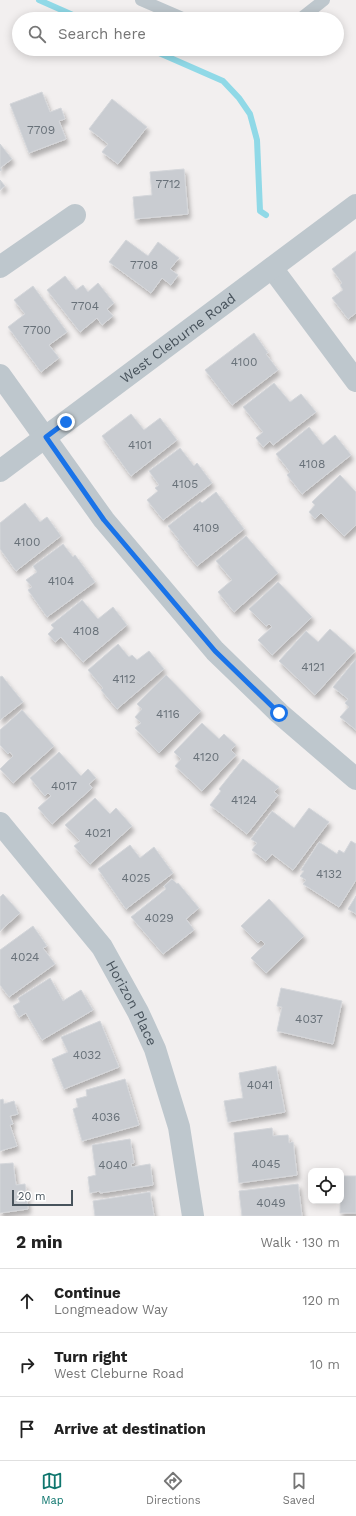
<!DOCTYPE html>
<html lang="en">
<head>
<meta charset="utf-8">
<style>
  :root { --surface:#fff; --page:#f6f6f6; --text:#222; --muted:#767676; --line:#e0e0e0; --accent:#0f766e }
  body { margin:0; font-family:"Work Sans",sans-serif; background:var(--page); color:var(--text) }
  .controls { position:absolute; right:12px; bottom:12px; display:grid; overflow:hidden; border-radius:8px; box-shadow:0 2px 10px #0003 }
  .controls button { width:36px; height:36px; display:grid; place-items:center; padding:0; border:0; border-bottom:1px solid var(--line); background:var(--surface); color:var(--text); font:20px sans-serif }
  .scale { position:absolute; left:12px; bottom:10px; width:61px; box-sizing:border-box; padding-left:4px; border:2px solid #48535c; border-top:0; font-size:11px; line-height:14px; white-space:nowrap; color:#48535c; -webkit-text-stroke:3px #fff; paint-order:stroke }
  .stop { position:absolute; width:12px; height:12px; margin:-9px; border:3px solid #1a73e8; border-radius:50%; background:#fff }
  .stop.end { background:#1a73e8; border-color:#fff; box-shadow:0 1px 4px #0008 }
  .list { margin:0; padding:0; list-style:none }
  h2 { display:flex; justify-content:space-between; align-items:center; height:52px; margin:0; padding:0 16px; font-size:17px }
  h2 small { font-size:13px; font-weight:400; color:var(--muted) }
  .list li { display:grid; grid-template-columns:26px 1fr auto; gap:12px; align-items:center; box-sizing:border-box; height:64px; padding:0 16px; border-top:1px solid var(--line) }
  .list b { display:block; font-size:15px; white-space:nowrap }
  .list p { margin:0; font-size:13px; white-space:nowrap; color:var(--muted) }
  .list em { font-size:13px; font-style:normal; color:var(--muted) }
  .icon { flex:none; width:22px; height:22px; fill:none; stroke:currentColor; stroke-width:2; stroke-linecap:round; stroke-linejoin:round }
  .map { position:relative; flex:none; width:356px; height:1216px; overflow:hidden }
  .search { position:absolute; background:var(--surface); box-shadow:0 2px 10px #0003; left:12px; right:12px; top:12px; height:44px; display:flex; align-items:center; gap:10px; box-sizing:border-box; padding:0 14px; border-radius:22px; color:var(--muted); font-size:15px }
  .sheet { height:244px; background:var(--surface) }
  nav { display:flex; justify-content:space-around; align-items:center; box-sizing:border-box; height:56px; border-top:1px solid var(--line); background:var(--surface); font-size:11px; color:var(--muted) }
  nav a { display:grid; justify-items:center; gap:2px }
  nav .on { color:var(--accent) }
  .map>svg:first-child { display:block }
</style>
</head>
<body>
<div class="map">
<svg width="356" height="1216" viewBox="0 0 356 1216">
  <defs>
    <filter id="shadow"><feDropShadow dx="2.5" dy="4.5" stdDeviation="2" flood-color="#0004"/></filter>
  </defs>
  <rect width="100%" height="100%" fill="#f2efef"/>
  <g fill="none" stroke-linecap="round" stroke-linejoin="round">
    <g stroke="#90d9e7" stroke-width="6">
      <polyline points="39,0 82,19"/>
      <polyline points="150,49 223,81 239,98 250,114 257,140 260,211 266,215"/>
    </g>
  </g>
  <g fill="#c9ccd1" stroke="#d4d6da" filter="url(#shadow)">
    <polygon points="42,92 50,112 61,108 65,119 59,121 66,139 29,153 10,104"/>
    <polygon points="112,99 147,127 118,164 102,152 108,144 89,129"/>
    <polygon points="0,144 12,159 0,168 2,170 0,171"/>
    <polygon points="184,169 188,214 135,219 133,197 152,195 150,172"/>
    <polygon points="0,180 5,186 0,190"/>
    <polygon points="126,240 148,256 158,242 179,258 170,269 178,275 171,285 162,278 151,293 109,262"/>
    <polygon points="356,251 356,313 348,319 332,298 343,290 340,285 342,283 332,269"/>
    <polygon points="65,276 76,290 83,285 88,292 98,283 114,303 107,309 113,316 102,325 97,318 80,332 47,290"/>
    <polygon points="33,286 67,332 49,345 59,358 41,372 8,327 25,314 14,300"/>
    <polygon points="254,333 268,353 266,354 278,370 232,405 205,370"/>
    <polygon points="274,383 290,402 301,394 316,412 273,445 270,441 263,447 256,438 263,432 243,407"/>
    <polygon points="131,414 144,430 160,418 177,440 131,476 102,436"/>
    <polygon points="309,427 323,445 335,435 351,455 302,494 287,475 290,472 276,454"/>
    <polygon points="180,448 194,466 197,463 212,483 163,520 147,500 158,491 155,488 159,485 149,471"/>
    <polygon points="340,475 356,492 356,525 344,536 321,513 315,519 309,512 315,505 312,502"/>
    <polygon points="216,492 244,529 197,566 177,541 179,540 168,526 200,501 202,503"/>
    <polygon points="25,503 40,522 47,517 61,536 16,571 0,549 0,523"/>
    <polygon points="246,536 278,573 234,612 218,592 232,580 216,561"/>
    <polygon points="63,544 73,557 75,555 95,582 47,617 28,590 32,587 26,580 37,572 33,566"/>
    <polygon points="278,582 312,617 272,655 258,640 272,627 269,624 266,626 249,609"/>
    <polygon points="82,600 98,619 113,607 127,625 83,662 61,637 55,642 48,634 54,628 51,625"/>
    <polygon points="330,629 355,651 315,695 279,661 306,631 318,642"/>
    <polygon points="118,644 129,657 132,655 137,660 149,651 164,669 117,709 101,690 103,688 88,670"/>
    <polygon points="356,659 356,730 340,717 349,707 345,703 348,699 333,687"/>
    <polygon points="166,675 201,711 159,753 135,728 141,723 135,717 142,709 137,704"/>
    <polygon points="2,676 23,702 0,720 0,677"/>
    <polygon points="22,710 54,746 13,783 0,769 13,756 10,752 8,754 0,745 0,730"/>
    <polygon points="202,723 219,739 224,734 236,745 231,750 236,755 202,791 175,766 181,759 174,752"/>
    <polygon points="59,752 81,776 88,769 96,778 89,784 92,788 52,824 38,808 51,796 48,793 45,796 30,778"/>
    <polygon points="243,759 279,787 274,792 278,795 247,834 210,805 221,791 219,789"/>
    <polygon points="95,798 110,814 116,808 132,826 90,864 74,846 80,841 65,825"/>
    <polygon points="309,808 329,822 293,870 272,854 266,861 252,850 257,843 251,839 272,811 294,828"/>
    <polygon points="351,841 356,844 356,880 339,907 303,884 306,880 300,876 304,871 301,870 319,842 337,854 339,850 344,853"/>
    <polygon points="130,845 140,858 154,847 173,873 126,909 98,869"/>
    <polygon points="172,879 177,884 178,883 199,908 186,919 194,930 163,954 131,917 166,889 164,886"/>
    <polygon points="3,894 20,913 0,931 0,897"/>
    <polygon points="356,896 356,914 348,909"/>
    <polygon points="269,899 304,936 266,973 251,958 265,944 261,940 258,943 241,926"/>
    <polygon points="33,926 47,946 43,948 55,964 9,997 0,985 0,950"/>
    <polygon points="50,978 63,1001 81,990 93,1010 42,1040 26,1013 19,1017 13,1006 20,1002 18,998"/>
    <polygon points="281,988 342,1001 333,1044 277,1031 282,1007 277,1006"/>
    <polygon points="100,1021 119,1067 64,1089 52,1059 68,1052 61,1037"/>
    <polygon points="276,1066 285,1112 228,1122 224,1101 243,1098 239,1073"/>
    <polygon points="125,1079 139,1125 82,1141 73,1109 78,1107 76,1099 87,1096 86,1090"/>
    <polygon points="3,1099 4,1104 14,1101 18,1114 10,1116 13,1124 10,1125 17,1146 0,1151 0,1100"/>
    <polygon points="272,1128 273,1136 288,1135 289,1143 293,1142 297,1175 239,1183 234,1133"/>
    <polygon points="130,1139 134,1163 131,1164 132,1167 150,1164 153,1185 100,1193 100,1191 90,1193 88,1177 96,1175 92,1145"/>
    <polygon points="13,1163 16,1185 25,1184 28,1209 0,1213 0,1164"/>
    <polygon points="341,1176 356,1176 356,1213 340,1213"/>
    <polygon points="298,1184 302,1216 242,1216 239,1191"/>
    <polygon points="150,1192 154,1216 95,1216 93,1201"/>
  </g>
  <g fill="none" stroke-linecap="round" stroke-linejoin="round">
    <g stroke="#bec7cd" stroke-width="12">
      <polyline points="141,0 185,19"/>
      <polyline points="300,19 324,0"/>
    </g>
    <g stroke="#bec7cd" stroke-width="22">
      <polyline points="0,267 75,215"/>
      <polyline points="272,268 356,381"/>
      <polyline points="0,375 104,520 215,651 279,713 356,779"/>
      <path id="s1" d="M0,823L102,947L138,1012L155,1049L179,1127L193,1216"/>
    </g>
    <path stroke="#bec7cd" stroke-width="22" id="s2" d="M0,471L356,205"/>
  </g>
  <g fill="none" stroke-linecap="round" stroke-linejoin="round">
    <polyline stroke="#1a73e8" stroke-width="5" points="66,422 46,437 104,520 215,651 279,713"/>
  </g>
  <g text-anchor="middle" stroke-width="3.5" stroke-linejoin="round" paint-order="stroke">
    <g font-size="12" fill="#687179">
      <text x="41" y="134">7709</text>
      <text x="168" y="188">7712</text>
      <text x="144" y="269">7708</text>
      <text x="85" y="310">7704</text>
      <text x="37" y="334">7700</text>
      <text x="244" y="366">4100</text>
      <text x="140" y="449">4101</text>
      <text x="312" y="468">4108</text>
      <text x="185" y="488">4105</text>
      <text x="206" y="532">4109</text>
      <text x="27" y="546">4100</text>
      <text x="61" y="585">4104</text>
      <text x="86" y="635">4108</text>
      <text x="313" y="671">4121</text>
      <text x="124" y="683">4112</text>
      <text x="168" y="718">4116</text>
      <text x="206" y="761">4120</text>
      <text x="64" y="790">4017</text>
      <text x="244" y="804">4124</text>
      <text x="98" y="837">4021</text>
      <text x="329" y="878">4132</text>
      <text x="136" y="882">4025</text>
      <text x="159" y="922">4029</text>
      <text x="25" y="961">4024</text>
      <text x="309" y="1023">4037</text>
      <text x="87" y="1059">4032</text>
      <text x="260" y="1089">4041</text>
      <text x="106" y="1121">4036</text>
      <text x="266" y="1168">4045</text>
      <text x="113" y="1169">4040</text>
      <text x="271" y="1207">4049</text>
    </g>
    <g font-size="14" fill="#48535c" stroke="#fff">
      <text dy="5" stroke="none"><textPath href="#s2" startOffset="222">West Cleburne Road</textPath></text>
      <text dy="5" stroke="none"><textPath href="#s1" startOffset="224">Horizon Place</textPath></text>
    </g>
  </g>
</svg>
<div class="controls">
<button><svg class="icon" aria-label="locate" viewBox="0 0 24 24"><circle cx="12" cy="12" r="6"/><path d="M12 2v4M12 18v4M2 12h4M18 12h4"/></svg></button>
</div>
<div class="scale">20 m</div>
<div class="stop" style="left:279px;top:713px"></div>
<div class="stop end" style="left:66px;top:422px"></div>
<div class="search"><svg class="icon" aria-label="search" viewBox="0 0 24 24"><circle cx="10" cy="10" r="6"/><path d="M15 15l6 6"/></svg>Search here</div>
</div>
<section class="sheet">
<h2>2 min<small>Walk · 130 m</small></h2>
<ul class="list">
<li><svg class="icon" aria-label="ahead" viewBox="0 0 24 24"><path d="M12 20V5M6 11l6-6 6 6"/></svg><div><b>Continue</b><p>Longmeadow Way</p></div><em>120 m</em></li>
<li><svg class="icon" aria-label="right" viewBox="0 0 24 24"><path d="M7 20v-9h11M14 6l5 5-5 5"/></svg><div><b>Turn right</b><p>West Cleburne Road</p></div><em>10 m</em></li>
<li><svg class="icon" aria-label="arrive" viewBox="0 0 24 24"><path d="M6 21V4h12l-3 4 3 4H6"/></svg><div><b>Arrive at destination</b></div></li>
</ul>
</section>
<nav>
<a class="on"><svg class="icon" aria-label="map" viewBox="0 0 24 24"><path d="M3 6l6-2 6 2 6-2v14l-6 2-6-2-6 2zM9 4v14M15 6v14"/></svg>Map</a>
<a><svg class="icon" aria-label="directions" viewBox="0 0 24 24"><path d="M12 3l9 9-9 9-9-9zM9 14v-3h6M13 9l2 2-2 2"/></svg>Directions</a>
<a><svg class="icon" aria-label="saved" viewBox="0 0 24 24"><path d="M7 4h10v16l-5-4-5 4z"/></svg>Saved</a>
</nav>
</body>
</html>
